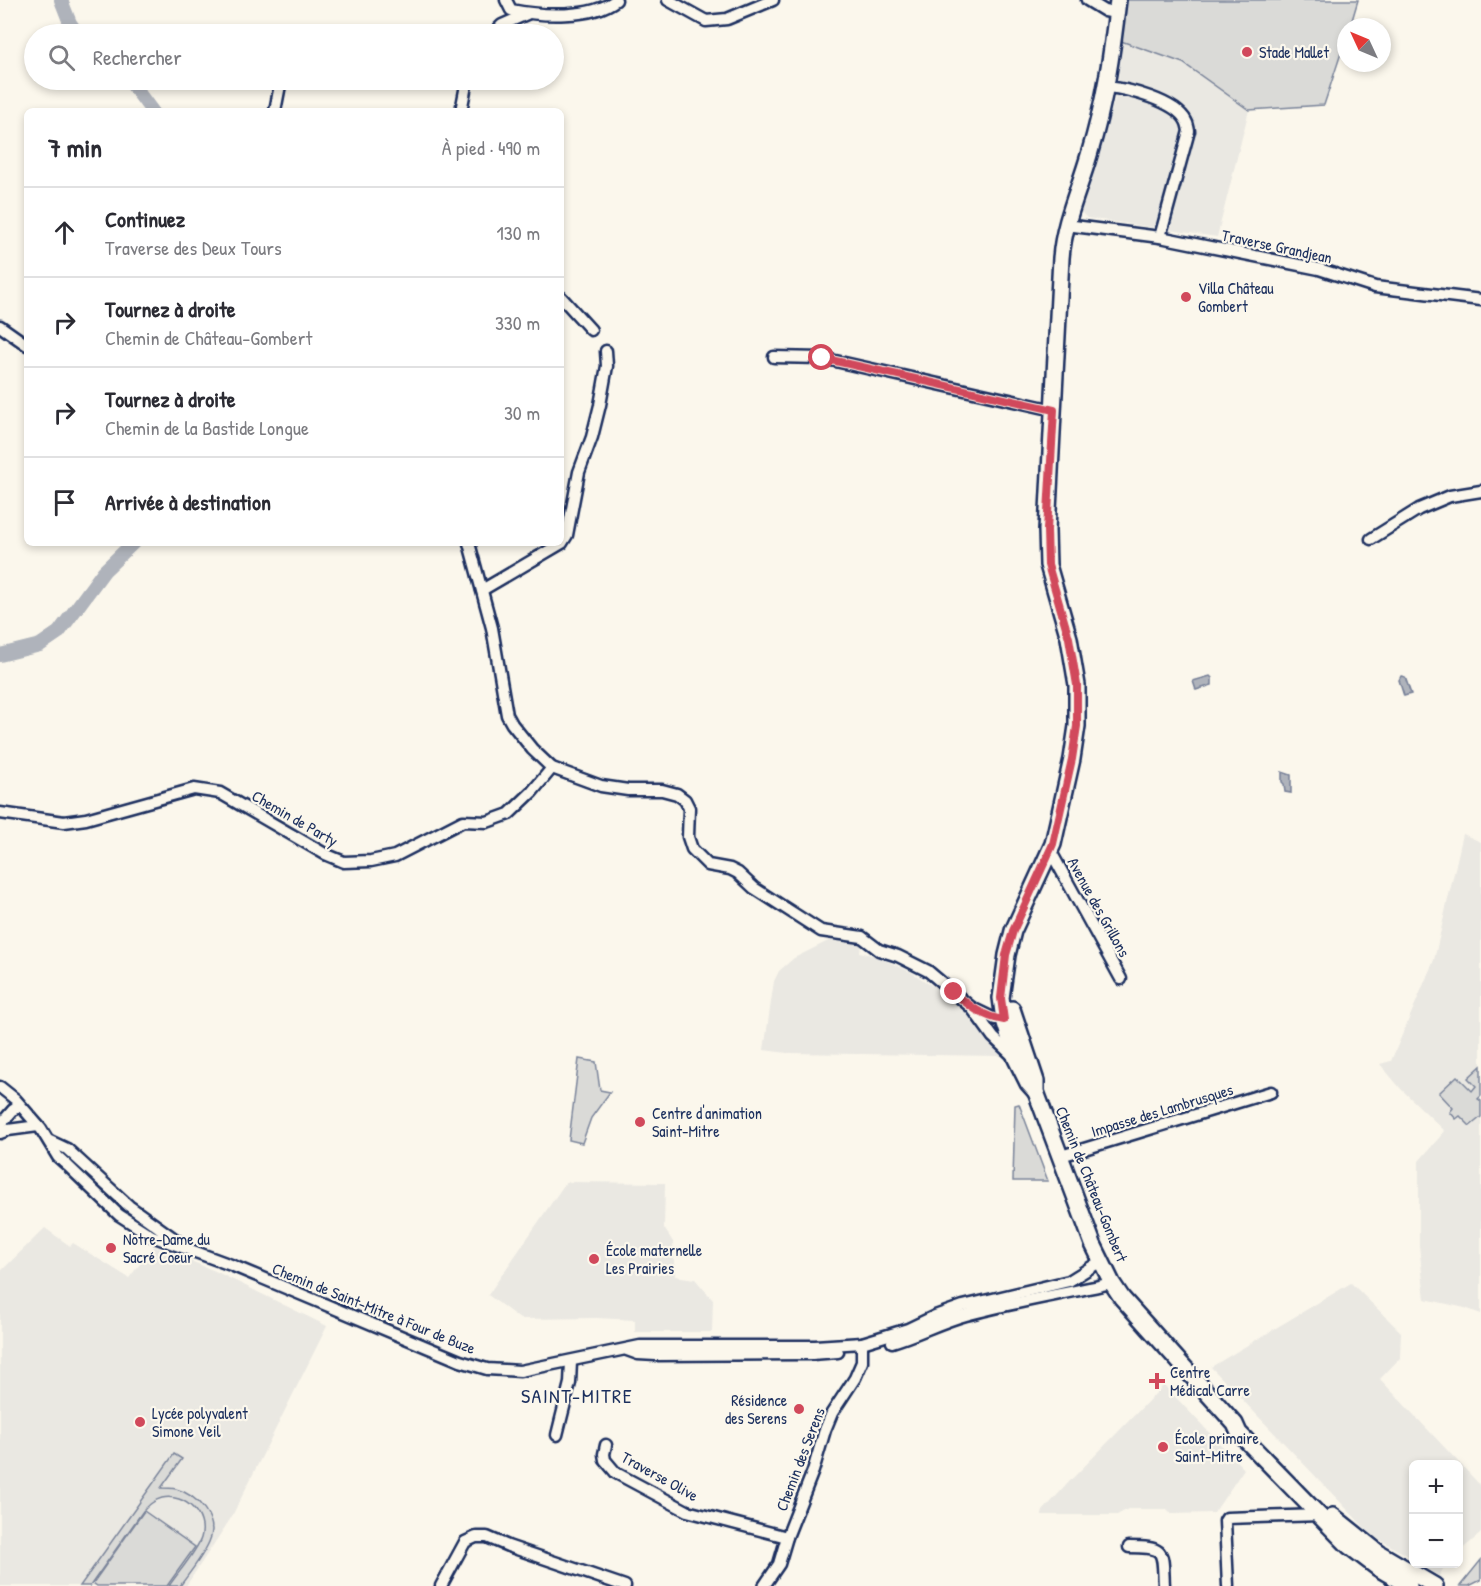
<!DOCTYPE html>
<html lang="fr">
<head>
<meta charset="utf-8">
<style>
  :root { --surface:#fff; --page:#f7f7f7; --text:#2b2b33; --muted:#7c7c81; --line:#e1e1e2 }
  body { margin:0; font-family:"Patrick Hand",sans-serif; background:var(--page); color:var(--text) }
  .controls { position:absolute; right:18px; bottom:18px; display:grid; overflow:hidden; border-radius:9px; box-shadow:0 3px 9px #0003 }
  .controls button { width:54px; height:54px; display:grid; place-items:center; padding:0; border:0; border-bottom:2px solid var(--line); background:var(--surface); color:var(--text); font:30px sans-serif }
  .compass { position:absolute; left:1337px; top:18px; width:54px; height:54px; border-radius:50%; background:var(--surface); box-shadow:0 3px 9px #0003; rotate:314deg }
  .stop { position:absolute; width:18px; height:18px; margin:-14px; border:4px solid #d1495b; border-radius:50%; background:#fff }
  .stop.end { background:#d1495b; border-color:#fff; box-shadow:0 2px 6px #0008 }
  .list { margin:0; padding:0; list-style:none }
  h2 { display:flex; justify-content:space-between; align-items:center; height:78px; margin:0; padding:0 24px; font-size:26px }
  h2 small { font-size:20px; font-weight:400; color:var(--muted) }
  .list li { display:grid; grid-template-columns:39px 1fr auto; gap:18px; align-items:center; box-sizing:border-box; height:90px; padding:0 24px; border-top:2px solid var(--line) }
  .list b { display:block; font-size:22px; white-space:nowrap }
  .list p { margin:0; font-size:20px; white-space:nowrap; color:var(--muted) }
  .list em { font-size:20px; font-style:normal; color:var(--muted) }
  .icon { flex:none; width:33px; height:33px; fill:none; stroke:currentColor; stroke-width:2; stroke-linecap:round; stroke-linejoin:round }
  .map { position:relative; flex:none; width:1481px; height:1586px; overflow:hidden }
  .search { position:absolute; background:var(--surface); box-shadow:0 3px 9px #0003; left:24px; top:24px; width:540px; height:66px; display:flex; align-items:center; gap:15px; box-sizing:border-box; padding:0 21px; border-radius:33px; color:var(--muted); font-size:22px }
  .panel { position:absolute; background:var(--surface); box-shadow:0 3px 9px #0003; left:24px; top:108px; width:540px; height:438px; border-radius:9px }
  .map>svg:first-child { display:block }
</style>
</head>
<body>
<div class="map">
<svg width="1481" height="1586" viewBox="0 0 1481 1586">
  <rect width="100%" height="100%" fill="#fbf7ec"/>
  <filter id="ink" filterUnits="userSpaceOnUse"><feTurbulence type="fractalNoise" baseFrequency=".0167" numOctaves="2"/><feDisplacementMap in="SourceGraphic" scale="12" xChannelSelector="R" yChannelSelector="G"/><feConvolveMatrix kernelMatrix="1 2 1 2 8 2 1 2 1" color-interpolation-filters="sRGB"/></filter>
  <g filter="url(#ink)">
    <g fill="#eae8e2">
      <polygon points="1121,41 1183,63 1249,110 1217,237 1087,218 1080,211 1117,92"/>
      <polygon points="1463,834 1481,842 1481,1314 1465,1308 1425,1299 1419,1245 1419,1161 1445,1131 1401,1089 1380,1064 1391,1061 1434,960"/>
      <polygon points="838,936 862,939 860,952 878,957 911,972 942,992 966,1013 1002,1056 787,1053 764,1050 774,981 779,971 794,958"/>
      <polygon points="566,1182 665,1183 664,1228 673,1242 675,1276 695,1279 713,1300 712,1332 635,1332 635,1320 596,1318 520,1319 488,1295"/>
      <polygon points="45,1228 70,1246 73,1243 129,1278 154,1246 215,1271 327,1326 231,1518 186,1586 0,1586 0,1272"/>
      <polygon points="1351,1283 1401,1332 1400,1358 1380,1379 1481,1486 1481,1533 1459,1552 1458,1464 1414,1464 1413,1559 1377,1538 1365,1528 1211,1367"/>
      <polygon points="1164,1385 1244,1469 1214,1513 1171,1514 1166,1509 1128,1509 1117,1515 1042,1515 1043,1511 1069,1482"/>
      <polygon points="1420,1564 1446,1564 1439,1576"/>
    </g>
    <g fill="#dadad7" stroke="#7a849a" stroke-width="1.5">
      <polygon points="1126,0 1358,0 1350,27 1346,27 1346,38 1324,105 1249,110 1183,63 1121,41"/>
      <polygon points="579,1059 596,1062 600,1090 610,1092 591,1118 582,1143 569,1140"/>
      <polygon points="1481,1066 1481,1096 1478,1099 1481,1101 1481,1117 1470,1126 1460,1116 1456,1119 1450,1112 1453,1108 1439,1093 1457,1076 1472,1091 1476,1086 1468,1078"/>
      <polygon points="1019,1104 1048,1181 1013,1181 1015,1105"/>
      <path d="M174,1454L182,1459L161,1488C166,1488 171,1488 176,1489C197,1494 220,1520 209,1542C202,1558 190,1572 180,1586H169C177,1574 197,1551 201,1538C208,1516 185,1493 162,1498C154,1500 149,1505 143,1511L90,1586H80Z"/>
      <polygon points="144,1511 195,1547 167,1586 97,1586 93,1583"/>
      <polygon points="1481,1560 1481,1580 1469,1586 1460,1586"/>
    </g>
    <g fill="#afb3bb" stroke="#747e96" stroke-width="1.5">
      <polygon points="1210,676 1212,678 1212,685 1196,690 1193,681"/>
      <polygon points="1401,676 1405,677 1411,694 1404,696 1399,680"/>
      <polygon points="1282,772 1291,775 1291,793 1285,792 1284,784 1282,782"/>
    </g>
    <g fill="none" stroke-linecap="round" stroke-linejoin="round">
      <g stroke="#afb3bb" stroke-width="14">
        <polyline points="61,0 70,23 78,34"/>
        <polyline points="129,80 152,111"/>
        <polyline points="0,655 40,645 59,632 104,571 133,543"/>
      </g>
      <defs>
        <g id="street">
          <path d="M506,0L511,10C541,16 591,19 616,0"/>
          <polyline points="668,0 706,21 727,19 773,0"/>
          <polyline points="1087,0 1105,11 1116,13"/>
          <polyline points="493,34 502,25 527,14"/>
          <path d="M1107,87C1128,89 1176,101 1186,121C1188,124 1188,127 1189,131L1160,237"/>
          <polyline points="275,111 281,80"/>
          <polyline points="461,111 467,80"/>
          <polyline points="1066,225 1160,237 1319,269 1375,287 1481,300"/>
          <polyline points="561,297 591,330"/>
          <polyline points="0,326 27,345"/>
          <polyline points="774,357 822,358 1054,410"/>
          <polyline points="1371,539 1419,509 1450,496 1481,491"/>
          <polyline points="469,543 492,628 507,715 512,724 532,749 552,768 601,786 628,790 662,790 677,794 685,800 689,808 688,837 692,849 708,865 730,869 738,873 754,888 821,931 862,937 879,950 898,956 928,971 972,1008"/>
          <polyline points="482,590 562,543 567,535 579,472 592,437 600,405 607,366 606,351"/>
          <polyline points="0,813 64,822 86,819 194,789 220,793 325,854 344,862 371,861 395,856 463,821 487,822 509,814 532,792 552,768"/>
          <polyline points="1050,850 1121,979"/>
          <polyline points="1010,1019 995,1019 972,1008 993,1037 1016,1059"/>
          <polyline points="0,1087 15,1099 41,1129 58,1157 68,1166 119,1215 152,1236 231,1265 460,1361 487,1369 520,1371 640,1346 815,1346 862,1343 908,1329 935,1316 963,1306 1069,1281 1101,1261"/>
          <polyline points="0,1125 13,1110 20,1106"/>
          <polyline points="0,1133 8,1130 38,1126"/>
          <polyline points="50,1141 67,1149 129,1206 179,1242"/>
          <polyline points="1061,1156 1271,1092"/>
          <path d="M892,1342C917,1335 940,1322 966,1315C1014,1302 1064,1294 1112,1283"/>
          <polyline points="627,1350 638,1354 656,1355 812,1354 838,1352"/>
          <polyline points="557,1435 570,1383 571,1362"/>
          <polyline points="606,1445 604,1454 605,1460 616,1473 687,1511 787,1537"/>
          <path d="M1129,1547C1167,1547 1162,1551 1164,1586"/>
          <polyline points="441,1586 465,1542 476,1537 487,1537 508,1546 625,1586"/>
          <polyline points="764,1586 779,1564 787,1537 813,1471 825,1430 832,1413 855,1378 862,1362 862,1343"/>
          <polyline points="1228,1586 1225,1521 1227,1518 1322,1515"/>
        </g>
        <g id="secondary">
          <polyline points="1012,1009 1036,1081 1036,1092 1093,1244 1112,1283 1122,1298 1235,1424 1239,1433 1349,1546 1378,1568 1409,1586"/>
          <path d="M1036,1092L1028,1083L1016,1059L1004,1020L1001,998L1007,955L1013,931L1053,844L1072,759L1077,726V685L1069,638L1048,565L1047,530L1061,258C1064,221 1079,190 1089,155C1105,102 1112,54 1118,0"/>
          <polyline points="1333,1516 1379,1553 1435,1586"/>
        </g>
      </defs>
      <use href="#street" stroke="#1b2f5e" stroke-width="15"/>
      <use href="#secondary" stroke="#1b2f5e" stroke-width="20"/>
      <use href="#street" stroke="#fbf7ec" stroke-width="10"/>
      <use href="#secondary" stroke="#fbf7ec" stroke-width="15"/>
    </g>
  </g>
  <g fill="none" stroke-linecap="round" stroke-linejoin="round" filter="url(#ink)">
    <path stroke="#d1495b" stroke-width="8" d="M822,358L1054,410L1047,530L1048,565L1069,638L1077,685V726L1072,759L1053,844L1013,931L1006,955L1001,998L1004,1020C983,1017 969,1006 954,992"/>
  </g>
  <g fill="#d1495b" stroke="#fbf7ec" stroke-width="2">
    <circle cx="1247" cy="52" r="6"/>
    <circle cx="1186" cy="297" r="6"/>
    <circle cx="640" cy="1122" r="6"/>
    <circle cx="111" cy="1248" r="6"/>
    <circle cx="594" cy="1259" r="6"/>
    <path d="M1154 1372h6v6h6v6h-6v6h-6v-6h-6v-6h6z"/>
    <circle cx="799" cy="1409" r="6"/>
    <circle cx="140" cy="1422" r="6"/>
    <circle cx="1163" cy="1447" r="6"/>
  </g>
  <g text-anchor="middle" stroke-width="4.5" stroke-linejoin="round" paint-order="stroke">
    <g font-size="16" fill="#1b2f5e" stroke="#fbf7ec" text-anchor="start">
      <text x="1259" y="58">Stade Mallet</text>
      <text x="1198" y="294">Villa Château<tspan x="1198" dy="18">Gombert</tspan></text>
      <text x="652" y="1119">Centre d'animation<tspan x="652" dy="18">Saint-Mitre</tspan></text>
      <text x="123" y="1245">Notre-Dame du<tspan x="123" dy="18">Sacré Coeur</tspan></text>
      <text x="606" y="1256">École maternelle<tspan x="606" dy="18">Les Prairies</tspan></text>
      <text x="1170" y="1378">Centre<tspan x="1170" dy="18">Médical Carre</tspan></text>
      <text x="787" y="1406" text-anchor="end">Résidence<tspan x="787" dy="18">des Serens</tspan></text>
      <text x="152" y="1419">Lycée polyvalent<tspan x="152" dy="18">Simone Veil</tspan></text>
      <text x="1175" y="1444">École primaire<tspan x="1175" dy="18">Saint-Mitre</tspan></text>
    </g>
    <g font-size="16" fill="#1b2f5e" stroke="#fbf7ec">
      <text transform="translate(1277 246) rotate(12)" y="6">Traverse Grandjean</text>
      <text transform="translate(295 818) rotate(30)" y="6">Chemin de Party</text>
      <text transform="translate(1099 907) rotate(61)" y="6">Avenue des Grillons</text>
      <text transform="translate(1162 1110) rotate(-17)" y="6">Impasse des Lambrusques</text>
      <text transform="translate(1092 1184) rotate(68)" y="6">Chemin de Château-Gombert</text>
      <text transform="translate(374 1308) rotate(22)" y="6">Chemin de Saint-Mitre à Four de Buze</text>
      <text transform="translate(800 1459) rotate(-69)" y="6">Chemin des Serens</text>
      <text transform="translate(660 1476) rotate(29)" y="6">Traverse Olive</text>
    </g>
    <g font-size="20" letter-spacing="1.5" fill="#1b2f5e" stroke="#fbf7ec">
      <text x="577" y="1403">SAINT-MITRE</text>
    </g>
  </g>
</svg>
<div class="controls">
<button>+</button>
<button>−</button>
</div>
<svg class="compass" viewBox="-18 -18 36 36"><path d="M0-13l5 13h-10z" fill="#e53935"/><path d="M0 13l5-13h-10z" fill="#7c7c81"/></svg>
<div class="stop" style="left:822px;top:358px"></div>
<div class="stop end" style="left:954px;top:992px"></div>
<div class="search"><svg class="icon" aria-label="search" viewBox="0 0 24 24"><circle cx="10" cy="10" r="6"/><path d="M15 15l6 6"/></svg>Rechercher</div>
<section class="panel">
<h2>7 min<small>À pied · 490 m</small></h2>
<ul class="list">
<li><svg class="icon" aria-label="ahead" viewBox="0 0 24 24"><path d="M12 20V5M6 11l6-6 6 6"/></svg><div><b>Continuez</b><p>Traverse des Deux Tours</p></div><em>130 m</em></li>
<li><svg class="icon" aria-label="right" viewBox="0 0 24 24"><path d="M7 20v-9h11M14 6l5 5-5 5"/></svg><div><b>Tournez à droite</b><p>Chemin de Château-Gombert</p></div><em>330 m</em></li>
<li><svg class="icon" aria-label="right" viewBox="0 0 24 24"><path d="M7 20v-9h11M14 6l5 5-5 5"/></svg><div><b>Tournez à droite</b><p>Chemin de la Bastide Longue</p></div><em>30 m</em></li>
<li><svg class="icon" aria-label="arrive" viewBox="0 0 24 24"><path d="M6 21V4h12l-3 4 3 4H6"/></svg><div><b>Arrivée à destination</b></div></li>
</ul>
</section>
</div>
</body>
</html>
